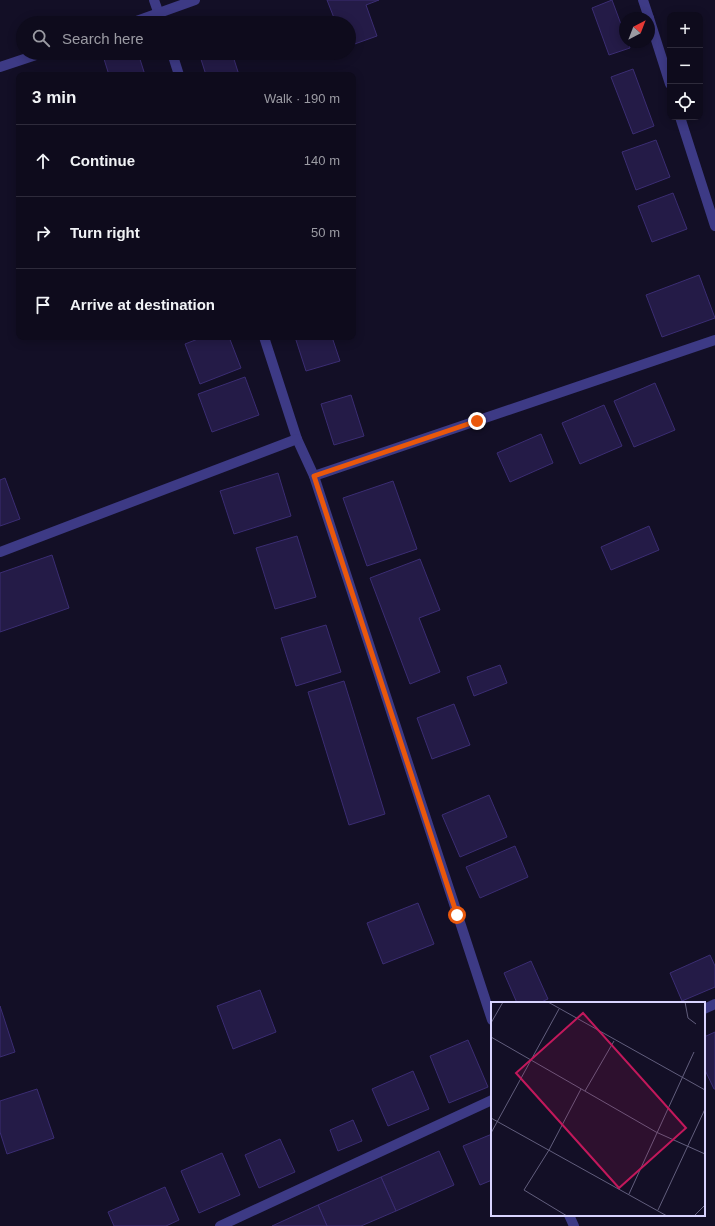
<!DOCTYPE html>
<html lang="en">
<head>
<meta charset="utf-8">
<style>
  :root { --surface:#0e0b1c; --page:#171425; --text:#f1f3f6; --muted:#9b9ba3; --line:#2e2b3b }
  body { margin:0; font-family:Arial,sans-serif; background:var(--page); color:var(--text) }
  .controls { position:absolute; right:12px; top:12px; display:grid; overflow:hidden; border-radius:8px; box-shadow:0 2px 10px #0003 }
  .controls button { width:36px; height:36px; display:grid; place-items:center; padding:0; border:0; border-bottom:1px solid var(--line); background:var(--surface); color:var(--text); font:20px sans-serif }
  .compass { position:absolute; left:619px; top:12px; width:36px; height:36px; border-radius:50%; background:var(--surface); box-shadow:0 2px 10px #0003; rotate:42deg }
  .stop { position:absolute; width:12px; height:12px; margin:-9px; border:3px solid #ea580c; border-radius:50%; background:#fff }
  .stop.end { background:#ea580c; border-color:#fff; box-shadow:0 1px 4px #0008 }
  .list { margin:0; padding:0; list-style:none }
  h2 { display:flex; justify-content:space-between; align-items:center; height:52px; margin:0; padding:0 16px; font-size:17px }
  h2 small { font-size:13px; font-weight:400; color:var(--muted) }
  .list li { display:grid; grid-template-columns:26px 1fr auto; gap:12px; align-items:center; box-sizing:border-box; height:72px; padding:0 16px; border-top:1px solid var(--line) }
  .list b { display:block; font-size:15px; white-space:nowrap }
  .list em { font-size:13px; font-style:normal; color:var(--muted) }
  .icon { flex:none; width:22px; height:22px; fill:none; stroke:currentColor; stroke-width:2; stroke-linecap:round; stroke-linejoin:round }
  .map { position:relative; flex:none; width:715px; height:1226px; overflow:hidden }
  .search { position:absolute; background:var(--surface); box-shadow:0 2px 10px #0003; left:16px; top:16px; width:340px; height:44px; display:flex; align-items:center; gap:10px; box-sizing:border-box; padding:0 14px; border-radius:22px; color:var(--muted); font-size:15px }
  .panel { position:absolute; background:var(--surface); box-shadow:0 2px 10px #0003; left:16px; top:72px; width:340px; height:268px; border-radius:8px }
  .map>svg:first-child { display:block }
</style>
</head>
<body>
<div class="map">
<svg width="715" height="1226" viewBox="0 0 715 1226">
  <rect width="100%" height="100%" fill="#130f26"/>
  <g fill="#241b47" stroke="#3b2d73">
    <polygon points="327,0 379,0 366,5 377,36 349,46 349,23 336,23"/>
    <polygon points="612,0 625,35 625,42 628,42 630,48 609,55 592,8"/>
    <polygon points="224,18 226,23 210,23"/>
    <polygon points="122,53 138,53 145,75 109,75 104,59"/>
    <polygon points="199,53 232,53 239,75 206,75"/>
    <polygon points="633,69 654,126 633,134 611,77"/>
    <polygon points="656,140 670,177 636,190 622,152"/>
    <polygon points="673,193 687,229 652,242 638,206"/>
    <polygon points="699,275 715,318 662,337 646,295"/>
    <polygon points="203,337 229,337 241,368 200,384 185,344"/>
    <polygon points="295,337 332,337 340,361 306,371"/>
    <polygon points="245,377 259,415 212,432 198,394"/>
    <polygon points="655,383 675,430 634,447 614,401"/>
    <polygon points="351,395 364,436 334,445 321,404"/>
    <polygon points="604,405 622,446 580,464 562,423"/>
    <polygon points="541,434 553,463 510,482 497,453"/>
    <polygon points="278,473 291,516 234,534 220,491"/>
    <polygon points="5,478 20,519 0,526 0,480"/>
    <polygon points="393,481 417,549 367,566 343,498"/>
    <polygon points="649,526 659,550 611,570 601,547"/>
    <polygon points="297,536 316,597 275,609 256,548"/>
    <polygon points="52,555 69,608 0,632 0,573"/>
    <polygon points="420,559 440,610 419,618 440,672 410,684 370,578"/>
    <polygon points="326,625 341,672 296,686 281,638"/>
    <polygon points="500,665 507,683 474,696 467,677"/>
    <polygon points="344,681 385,814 349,825 308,692"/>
    <polygon points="454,704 470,745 432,759 417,718"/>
    <polygon points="489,795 507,837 460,857 442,815"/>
    <polygon points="515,846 528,877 480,898 466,867"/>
    <polygon points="418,903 434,944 383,964 367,923"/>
    <polygon points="710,955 715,966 715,987 682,1001 670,973"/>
    <polygon points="531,961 548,999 539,1003 517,1003 504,973"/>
    <polygon points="260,990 276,1032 233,1049 217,1006"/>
    <polygon points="0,1006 15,1052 0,1057"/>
    <polygon points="715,1032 715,1089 714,1089 704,1068 704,1037"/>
    <polygon points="468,1040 488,1087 449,1103 430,1056"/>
    <polygon points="413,1071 429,1109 388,1126 372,1089"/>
    <polygon points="37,1089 54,1138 7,1154 0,1132 0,1101"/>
    <polygon points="353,1120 362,1141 338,1151 330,1130"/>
    <polygon points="492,1134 492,1180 480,1185 463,1146"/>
    <polygon points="280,1139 295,1172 259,1188 245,1155"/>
    <polygon points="439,1151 454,1185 396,1211 381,1177"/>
    <polygon points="222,1153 240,1195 199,1213 181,1171"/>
    <polygon points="381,1177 396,1211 361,1226 327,1226 318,1205"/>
    <polygon points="165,1187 179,1220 166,1226 114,1226 108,1212"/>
    <polygon points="318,1205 327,1226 272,1226"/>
  </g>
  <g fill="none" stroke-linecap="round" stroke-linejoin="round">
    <g stroke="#3d3a85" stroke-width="10">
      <polyline points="154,0 162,23"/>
      <polyline points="643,0 649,18"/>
      <polyline points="649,18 670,84"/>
      <polyline points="131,23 195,0"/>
      <polyline points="172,53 179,75"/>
      <polyline points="0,67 42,53"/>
      <polyline points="680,117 715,226"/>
      <polyline points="264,337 297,439 314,476 492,1020"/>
      <polyline points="314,476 715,340"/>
      <polyline points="0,552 297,439"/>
      <polyline points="704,1009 715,1004"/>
      <polyline points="569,1215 574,1226"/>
      <polyline points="220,1226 492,1100"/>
    </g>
  </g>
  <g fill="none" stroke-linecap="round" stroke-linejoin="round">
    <polyline stroke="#ea580c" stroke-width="5" points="457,915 314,476 477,421"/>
  </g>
  <g transform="translate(491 1002)">
    <rect width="214" height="214" fill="#130f26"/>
    <path fill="none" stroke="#625e7d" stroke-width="1" d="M57,0L214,88M194,0L197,16L205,22M0,21L12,0M0,35L165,130L214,152M94,89L123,39M0,116L176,214M0,131L68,7M138,192L203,50M167,208L214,107M76,214L33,188L58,148L90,87M203,214L214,203"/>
    <path fill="#c2185b" fill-opacity="0.15" stroke="#c2185b" stroke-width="2" d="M92,11L195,126L128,186L25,71Z"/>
    <rect width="214" height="214" fill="none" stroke="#d9d4ff" stroke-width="2"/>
  </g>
</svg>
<div class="controls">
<button>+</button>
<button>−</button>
<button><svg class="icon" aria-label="locate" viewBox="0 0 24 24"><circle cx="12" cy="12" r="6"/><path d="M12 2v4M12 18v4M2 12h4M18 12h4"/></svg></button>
</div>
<svg class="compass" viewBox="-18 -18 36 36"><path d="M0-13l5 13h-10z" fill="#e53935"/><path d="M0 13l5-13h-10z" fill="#9b9ba3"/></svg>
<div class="stop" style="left:457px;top:915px"></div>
<div class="stop end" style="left:477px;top:421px"></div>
<div class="search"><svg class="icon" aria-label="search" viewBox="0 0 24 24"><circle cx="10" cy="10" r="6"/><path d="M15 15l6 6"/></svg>Search here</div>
<section class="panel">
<h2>3 min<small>Walk · 190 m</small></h2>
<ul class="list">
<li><svg class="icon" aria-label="ahead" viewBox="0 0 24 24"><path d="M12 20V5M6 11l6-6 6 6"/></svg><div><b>Continue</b></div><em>140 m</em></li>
<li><svg class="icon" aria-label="right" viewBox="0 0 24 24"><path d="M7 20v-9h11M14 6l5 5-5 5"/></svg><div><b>Turn right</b></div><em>50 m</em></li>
<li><svg class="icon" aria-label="arrive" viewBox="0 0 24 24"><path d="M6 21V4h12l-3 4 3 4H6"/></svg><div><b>Arrive at destination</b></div></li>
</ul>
</section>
</div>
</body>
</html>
